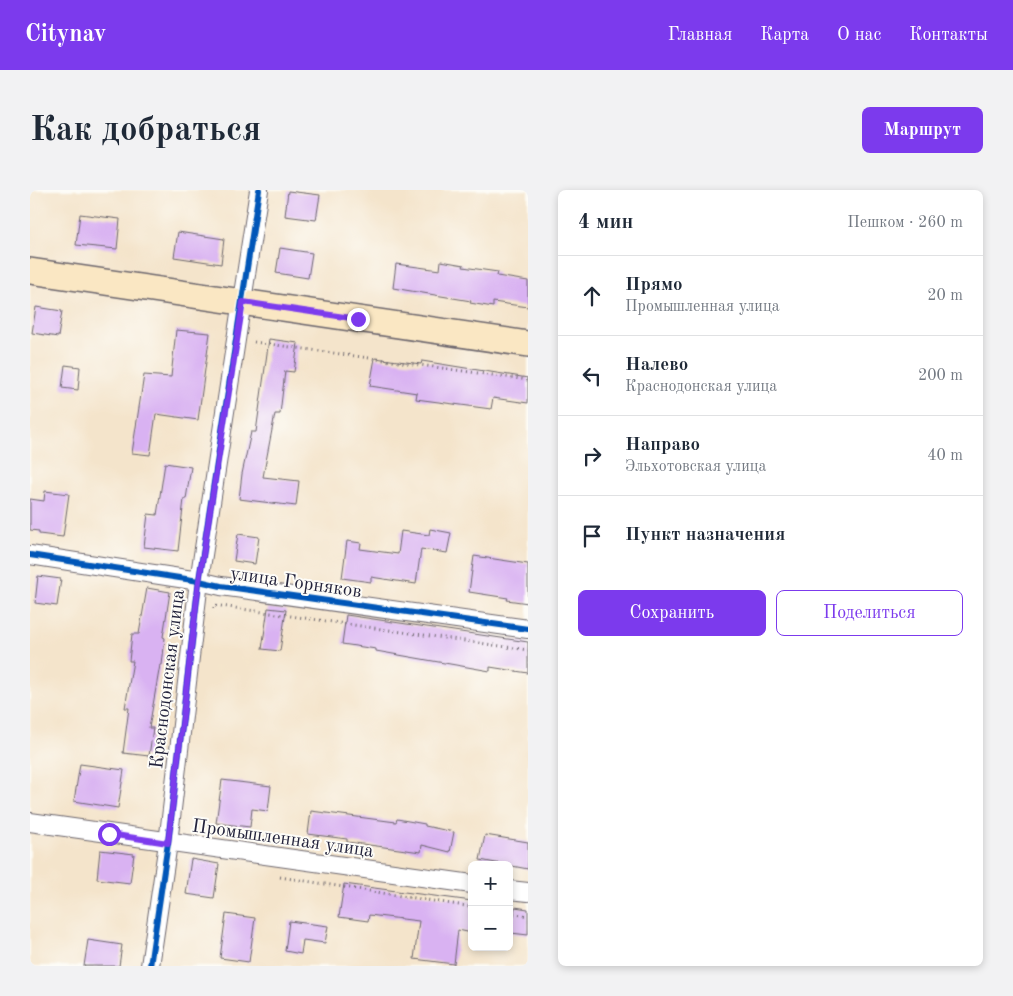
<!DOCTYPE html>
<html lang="ru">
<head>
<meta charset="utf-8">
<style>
  :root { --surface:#fff; --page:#f2f2f3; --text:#1f2937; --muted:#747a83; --line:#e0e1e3; --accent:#7c3aed }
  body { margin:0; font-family:"Old Standard TT",serif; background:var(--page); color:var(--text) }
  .controls { position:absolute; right:15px; bottom:15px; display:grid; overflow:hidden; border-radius:8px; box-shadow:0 2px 8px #0003 }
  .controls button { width:45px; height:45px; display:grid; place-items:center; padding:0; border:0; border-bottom:1px solid var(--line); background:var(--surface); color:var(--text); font:25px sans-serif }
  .stop { position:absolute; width:15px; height:15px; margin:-11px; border:4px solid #7c3aed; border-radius:50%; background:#fff }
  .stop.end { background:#7c3aed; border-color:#fff; box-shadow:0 1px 5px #0008 }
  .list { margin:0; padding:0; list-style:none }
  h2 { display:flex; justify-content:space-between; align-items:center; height:65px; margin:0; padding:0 20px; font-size:21px }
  h2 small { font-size:16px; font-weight:400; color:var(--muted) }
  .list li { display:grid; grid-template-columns:32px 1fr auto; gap:15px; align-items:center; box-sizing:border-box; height:80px; padding:0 20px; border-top:1px solid var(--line) }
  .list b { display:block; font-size:19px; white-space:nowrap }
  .list p { margin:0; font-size:16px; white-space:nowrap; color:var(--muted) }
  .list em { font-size:16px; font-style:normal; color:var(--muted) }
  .actions { display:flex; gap:10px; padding:15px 20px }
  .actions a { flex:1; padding:11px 0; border:1px solid var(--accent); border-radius:8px; text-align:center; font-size:18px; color:var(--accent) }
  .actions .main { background:var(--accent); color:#fff }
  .icon { flex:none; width:28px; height:28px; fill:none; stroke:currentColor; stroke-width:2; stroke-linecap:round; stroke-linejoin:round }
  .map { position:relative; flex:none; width:498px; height:776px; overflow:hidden; border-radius:8px }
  header { display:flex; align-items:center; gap:30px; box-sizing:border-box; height:70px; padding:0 25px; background:var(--accent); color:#fff }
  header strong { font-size:24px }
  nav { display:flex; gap:28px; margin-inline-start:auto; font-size:18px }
  .intro { display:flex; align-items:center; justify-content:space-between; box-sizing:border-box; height:120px; padding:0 30px }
  h1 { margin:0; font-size:35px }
  .button { padding:12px 22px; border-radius:8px; background:var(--accent); color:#fff; font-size:18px; font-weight:700 }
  main { display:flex; gap:30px; padding:0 30px }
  aside { flex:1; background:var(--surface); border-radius:8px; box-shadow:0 2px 8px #0003 }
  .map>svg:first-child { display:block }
</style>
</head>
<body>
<header>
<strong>Citynav</strong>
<nav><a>Главная</a><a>Карта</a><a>О нас</a><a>Контакты</a></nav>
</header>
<div class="intro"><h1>Как добраться</h1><a class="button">Маршрут</a></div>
<main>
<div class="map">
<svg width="498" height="776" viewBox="0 0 498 776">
  <rect width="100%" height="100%" fill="#fdfcf7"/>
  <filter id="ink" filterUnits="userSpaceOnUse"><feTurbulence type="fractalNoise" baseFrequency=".02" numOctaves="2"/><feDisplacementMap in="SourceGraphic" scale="10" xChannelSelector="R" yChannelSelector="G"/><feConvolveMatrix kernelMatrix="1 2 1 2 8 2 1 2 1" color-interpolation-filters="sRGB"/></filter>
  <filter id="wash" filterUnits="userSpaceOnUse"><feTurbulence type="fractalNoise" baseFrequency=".0096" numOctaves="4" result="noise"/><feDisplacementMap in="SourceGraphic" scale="20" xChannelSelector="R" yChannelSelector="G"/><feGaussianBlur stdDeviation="1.12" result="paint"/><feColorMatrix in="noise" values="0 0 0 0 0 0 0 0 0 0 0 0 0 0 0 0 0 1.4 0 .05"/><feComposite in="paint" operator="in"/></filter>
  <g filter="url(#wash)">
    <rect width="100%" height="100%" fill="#f4e4cb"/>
    <g id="blocks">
      <g fill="#d9b2f2">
        <polygon points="258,1 290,5 286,30 255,26"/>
        <polygon points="50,24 90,29 87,59 46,55"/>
        <polygon points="148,42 194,49 191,74 144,67"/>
        <polygon points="250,58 282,63 278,88 246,83"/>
        <polygon points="411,71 434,75 433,77 468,82 467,86 498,91 498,117 463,112 463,117 440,113 441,111 363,98 366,74 410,80"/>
        <polygon points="6,117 32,121 28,147 2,143"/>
        <polygon points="146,140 180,143 168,230 126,224 120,265 102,263 114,185 141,187"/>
        <polygon points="239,149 268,153 264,182 255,181 250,224 245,224 233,287 269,291 266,316 209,309 212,284 221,242 226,242"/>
        <polygon points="345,168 391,174 392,171 498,188 498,213 463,208 461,219 386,209 387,203 340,196"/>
        <polygon points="35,175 50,177 48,200 32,198"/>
        <polygon points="135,273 161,277 156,309 154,309 148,361 114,357 118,324 127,325"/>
        <polygon points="15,301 39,304 33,347 9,344 9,341 0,340 0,309 14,311"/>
        <polygon points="400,339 421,343 417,363 391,359 386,394 341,387 341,392 312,388 317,351 331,353 330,359 368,364 371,341 399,345"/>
        <polygon points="208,344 229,347 225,374 204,371"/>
        <polygon points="444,366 498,374 498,413 477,410 478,408 439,402"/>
        <polygon points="8,386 31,389 27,416 5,413"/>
        <polygon points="117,398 140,402 133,447 135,448 132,475 130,475 119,538 123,538 119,566 93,563 99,518 95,518 103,471 99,471 102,444 109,444"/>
        <polygon points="238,418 256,420 250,461 232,459"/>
        <polygon points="316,425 498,452 498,483 460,477 460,481 346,461 346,459 312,454"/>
        <polygon points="50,574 94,580 88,618 44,611"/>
        <polygon points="192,590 241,596 238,621 222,619 220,637 186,633"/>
        <polygon points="281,621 366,632 367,629 395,634 395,636 424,642 420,662 392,655 391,662 317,652 317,649 278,644"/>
        <polygon points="455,645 498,652 498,679 450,670"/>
        <polygon points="70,660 104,664 100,693 67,689"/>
        <polygon points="161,669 189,674 184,708 156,704"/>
        <polygon points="314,694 442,711 442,743 428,740 424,774 384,769 389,731 339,725 338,731 309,727"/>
        <polygon points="485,717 498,719 498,745 481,743"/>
        <polygon points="196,724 225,728 219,772 190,768"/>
        <polygon points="259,731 298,736 295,753 273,750 271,764 255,761"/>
        <polygon points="58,750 92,755 89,776 54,776"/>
      </g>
    </g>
  </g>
  <g filter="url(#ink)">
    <use href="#blocks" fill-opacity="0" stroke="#6c666d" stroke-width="1"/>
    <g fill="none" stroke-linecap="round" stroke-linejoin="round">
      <defs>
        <g id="street">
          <polyline points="0,365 169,391 191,396 498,439"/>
          <polyline points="0,632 442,694"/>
          <polyline points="479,700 498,702"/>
          <polyline points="120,776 138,653 169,391 229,0"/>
        </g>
        <polyline id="secondary" points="0,81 498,154"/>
      </defs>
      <use href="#street" stroke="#6c666d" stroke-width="20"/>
      <use href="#secondary" stroke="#6c666d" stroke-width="28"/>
      <g stroke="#6c666d" stroke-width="3" stroke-dasharray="1 4" stroke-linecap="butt">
        <polyline points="224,152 498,190"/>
        <polyline points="184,418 184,415 498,460"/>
        <polyline points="250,687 442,717"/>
        <polyline points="479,723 498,726"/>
      </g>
      <use href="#street" stroke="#fff" stroke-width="18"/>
      <use href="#secondary" stroke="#fae7c3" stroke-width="25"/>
      <defs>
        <g id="cycleway">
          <polyline points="0,365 169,391 191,396 498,439"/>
          <polyline points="120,776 138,653 169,391 229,0"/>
        </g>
      </defs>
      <use href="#cycleway" stroke="#fdfcf7" stroke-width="9"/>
      <use href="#cycleway" stroke="#0057b8" stroke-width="6"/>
    </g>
  </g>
  <g fill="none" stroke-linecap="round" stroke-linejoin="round" filter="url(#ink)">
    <polyline stroke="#7c3aed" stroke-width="6" points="79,644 138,653 169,391 213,112 328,129"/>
  </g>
  <g text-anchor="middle" stroke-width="4" stroke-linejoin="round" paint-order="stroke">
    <g font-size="19" fill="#22223b" stroke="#fdfcf7">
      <text transform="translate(266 391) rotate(8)" y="7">улица Горняков</text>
      <text transform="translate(136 489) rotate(-83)" y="7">Краснодонская улица</text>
      <text transform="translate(253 647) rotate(8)" y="7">Промышленная улица</text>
    </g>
  </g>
</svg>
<div class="controls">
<button>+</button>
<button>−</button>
</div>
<div class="stop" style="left:79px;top:644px"></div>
<div class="stop end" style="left:328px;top:129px"></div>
</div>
<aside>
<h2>4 мин<small>Пешком · 260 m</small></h2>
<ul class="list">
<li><svg class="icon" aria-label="ahead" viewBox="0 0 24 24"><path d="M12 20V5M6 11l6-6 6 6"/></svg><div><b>Прямо</b><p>Промышленная улица</p></div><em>20 m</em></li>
<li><svg class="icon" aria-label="left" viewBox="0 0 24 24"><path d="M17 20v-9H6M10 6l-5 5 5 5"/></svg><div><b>Налево</b><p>Краснодонская улица</p></div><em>200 m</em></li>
<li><svg class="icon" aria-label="right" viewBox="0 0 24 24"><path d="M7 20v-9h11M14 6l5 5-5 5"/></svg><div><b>Направо</b><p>Эльхотовская улица</p></div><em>40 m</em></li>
<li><svg class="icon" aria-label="arrive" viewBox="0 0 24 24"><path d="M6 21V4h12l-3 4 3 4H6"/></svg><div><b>Пункт назначения</b></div></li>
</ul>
<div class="actions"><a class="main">Сохранить</a><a>Поделиться</a></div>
</aside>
</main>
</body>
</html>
